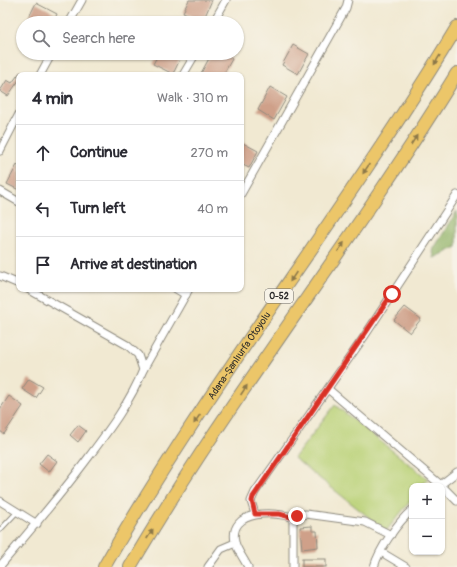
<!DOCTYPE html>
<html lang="en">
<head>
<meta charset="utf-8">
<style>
  :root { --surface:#fff; --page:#f7f7f7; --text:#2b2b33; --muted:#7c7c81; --line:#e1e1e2 }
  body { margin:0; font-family:Pangolin,sans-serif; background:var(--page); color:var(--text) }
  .controls { position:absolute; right:12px; bottom:12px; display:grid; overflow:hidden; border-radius:8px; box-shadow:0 1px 3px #0004 }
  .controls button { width:36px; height:36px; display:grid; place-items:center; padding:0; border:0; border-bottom:1px solid var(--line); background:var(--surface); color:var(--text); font:20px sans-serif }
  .stop { position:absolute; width:12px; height:12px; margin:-9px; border:3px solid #d93025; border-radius:50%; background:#fff }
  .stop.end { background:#d93025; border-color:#fff; box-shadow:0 1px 4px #0008 }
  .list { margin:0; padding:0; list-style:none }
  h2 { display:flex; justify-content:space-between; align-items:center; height:52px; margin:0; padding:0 16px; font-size:17px }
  h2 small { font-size:13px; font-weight:400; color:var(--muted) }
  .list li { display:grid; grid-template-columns:26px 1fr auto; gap:12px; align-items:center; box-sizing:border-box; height:56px; padding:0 16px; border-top:1px solid var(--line) }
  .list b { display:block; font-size:15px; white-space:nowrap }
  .list em { font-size:13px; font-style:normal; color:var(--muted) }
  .icon { flex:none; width:22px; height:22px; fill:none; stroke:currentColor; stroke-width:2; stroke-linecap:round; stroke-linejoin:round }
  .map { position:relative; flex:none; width:457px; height:567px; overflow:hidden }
  .search { position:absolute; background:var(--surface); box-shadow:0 1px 3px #0004; left:16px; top:16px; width:228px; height:44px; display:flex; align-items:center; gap:10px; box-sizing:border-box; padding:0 14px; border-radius:22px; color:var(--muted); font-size:15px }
  .panel { position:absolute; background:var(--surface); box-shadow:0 1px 3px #0004; left:16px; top:72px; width:228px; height:220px; border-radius:8px }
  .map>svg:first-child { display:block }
</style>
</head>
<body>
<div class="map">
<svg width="457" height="567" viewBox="0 0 457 567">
  <rect width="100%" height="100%" fill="#f7f3e8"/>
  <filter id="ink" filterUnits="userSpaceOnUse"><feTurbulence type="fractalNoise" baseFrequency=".025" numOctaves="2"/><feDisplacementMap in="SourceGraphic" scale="8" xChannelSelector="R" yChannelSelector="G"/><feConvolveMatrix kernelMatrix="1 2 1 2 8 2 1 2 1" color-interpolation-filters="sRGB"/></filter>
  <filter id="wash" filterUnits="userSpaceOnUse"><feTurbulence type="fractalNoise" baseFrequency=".012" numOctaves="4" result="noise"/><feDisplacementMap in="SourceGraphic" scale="16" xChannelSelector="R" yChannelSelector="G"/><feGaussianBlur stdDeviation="0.9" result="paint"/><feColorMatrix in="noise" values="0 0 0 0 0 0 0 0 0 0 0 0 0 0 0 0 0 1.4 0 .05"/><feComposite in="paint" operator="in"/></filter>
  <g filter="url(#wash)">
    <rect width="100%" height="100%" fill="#f1e9d2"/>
    <polygon fill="#b9d176" stroke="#727e50" points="335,405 428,479 422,486 412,486 412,499 386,531 294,458"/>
    <polygon fill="#92b367" stroke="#5e6f49" points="457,211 457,247 434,258 433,250"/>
    <g id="blocks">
      <g fill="#cfa089">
        <polygon points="189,0 212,0 203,21 183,12"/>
        <polygon points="36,3 57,14 53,23 26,23"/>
        <polygon points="293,45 309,54 298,74 282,65"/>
        <polygon points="159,53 183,53 173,74 153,64"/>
        <polygon points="212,53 220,53 232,59 223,75 200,75"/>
        <polygon points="20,72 23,74 19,75 19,80 8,96 0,91 7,80 12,83"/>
        <polygon points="270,87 287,97 274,120 258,110"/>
        <polygon points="241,142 258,151 249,168 241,164"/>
        <polygon points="17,165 19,166 19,190 7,184"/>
        <polygon points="405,307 421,319 410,333 394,320"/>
        <polygon points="29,379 43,387 36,398 22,389"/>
        <polygon points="9,396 23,406 4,434 0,431 0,409"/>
        <polygon points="78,425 86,431 78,442 70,435"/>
        <polygon points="47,454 57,461 49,472 39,464"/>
        <polygon points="312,526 312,531 317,531 318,547 302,549 300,527"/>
        <rect x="302" y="559" width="24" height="8"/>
      </g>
    </g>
  </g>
  <g filter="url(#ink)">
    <use href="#blocks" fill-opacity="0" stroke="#8e8a7e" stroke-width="1"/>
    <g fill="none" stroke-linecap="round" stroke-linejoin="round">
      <defs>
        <polyline id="service" points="0,530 17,512"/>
        <g id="minor">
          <polyline points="69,23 82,0"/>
          <polyline points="213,23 226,0"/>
          <polyline points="40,75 52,53"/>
          <polyline points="183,75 196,53"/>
          <polyline points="0,151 19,114"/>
          <polyline points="0,191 19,202"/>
          <polyline points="241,194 346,8 348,0"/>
          <polyline points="0,276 19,284"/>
          <polyline points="176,289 186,295"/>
          <polyline points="143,370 189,289"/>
          <polyline points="328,389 442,486"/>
          <polyline points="439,486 457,472"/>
          <polyline points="442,486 457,501"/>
          <polyline points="0,501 37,524"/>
          <polyline points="255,514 251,501 255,492 364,337 457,195"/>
          <polyline points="381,552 406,567"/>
          <path d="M0,566C29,532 58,498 85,462C106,434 130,403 143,370L138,355L127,345L28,289"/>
          <polyline points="208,567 221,549 235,543"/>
          <path d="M248,567C244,559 237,550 235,542C228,509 276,511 295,518"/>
          <polyline points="293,567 293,522 299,515 306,514 365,522 391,535"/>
          <path d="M374,567C379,549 398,522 412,510"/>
        </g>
        <g id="motorway">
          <path id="s1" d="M104,567C211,380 346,211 457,27"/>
          <path d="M130,567C230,396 354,241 457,73"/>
        </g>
      </defs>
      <use href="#service" stroke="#8e8a7e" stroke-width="5.5"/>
      <use href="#minor" stroke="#8e8a7e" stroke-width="9"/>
      <use href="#motorway" stroke="#8e8a7e" stroke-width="14"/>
      <use href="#service" stroke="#fff" stroke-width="3.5"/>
      <use href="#minor" stroke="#fff" stroke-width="7"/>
      <use href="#motorway" stroke="#ecc669" stroke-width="12"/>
    </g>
    <defs><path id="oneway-solid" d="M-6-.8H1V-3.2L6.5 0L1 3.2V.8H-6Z"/></defs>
    <g fill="#8c784a">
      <use href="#oneway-solid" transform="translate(437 60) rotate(121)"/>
      <use href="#oneway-solid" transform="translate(414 140) rotate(-57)"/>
      <use href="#oneway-solid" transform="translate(366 169) rotate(124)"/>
      <use href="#oneway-solid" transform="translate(341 247) rotate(-55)"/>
      <use href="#oneway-solid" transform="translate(293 277) rotate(124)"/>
      <use href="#oneway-solid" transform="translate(244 390) rotate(-56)"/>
      <use href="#oneway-solid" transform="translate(197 419) rotate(124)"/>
      <use href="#oneway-solid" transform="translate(150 534) rotate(-57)"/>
    </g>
  </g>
  <g fill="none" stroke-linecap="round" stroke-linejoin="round" filter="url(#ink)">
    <polyline stroke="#d93025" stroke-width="5" points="297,516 295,518 279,514 255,514 252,501 253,497 392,294"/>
  </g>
  <g text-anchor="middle" stroke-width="3" stroke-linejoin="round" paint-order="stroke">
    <rect fill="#f7f3e8" stroke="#686764" stroke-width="1" x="265" y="289" width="28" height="14" rx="3"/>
    <g font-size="9" font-weight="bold" fill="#2b2b2b">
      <text x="279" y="299">O-52</text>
    </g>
    <g font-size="10" fill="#2b2b2b" stroke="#f7f3e8">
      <text dy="4" stroke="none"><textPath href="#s1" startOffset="251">Adana-Şanlıurfa Otoyolu</textPath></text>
    </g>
  </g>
</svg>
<div class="controls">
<button>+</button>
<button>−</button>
</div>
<div class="stop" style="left:392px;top:294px"></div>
<div class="stop end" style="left:297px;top:516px"></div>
<div class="search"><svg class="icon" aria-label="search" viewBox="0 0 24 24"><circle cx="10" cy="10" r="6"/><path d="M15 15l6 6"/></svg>Search here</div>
<section class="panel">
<h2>4 min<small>Walk · 310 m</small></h2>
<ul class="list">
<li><svg class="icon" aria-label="ahead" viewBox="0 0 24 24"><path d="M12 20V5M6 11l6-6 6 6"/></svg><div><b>Continue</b></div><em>270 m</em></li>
<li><svg class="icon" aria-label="left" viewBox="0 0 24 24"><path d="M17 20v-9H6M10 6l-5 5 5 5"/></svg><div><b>Turn left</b></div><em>40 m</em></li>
<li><svg class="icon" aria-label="arrive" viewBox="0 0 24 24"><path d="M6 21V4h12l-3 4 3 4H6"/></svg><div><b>Arrive at destination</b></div></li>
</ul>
</section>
</div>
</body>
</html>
